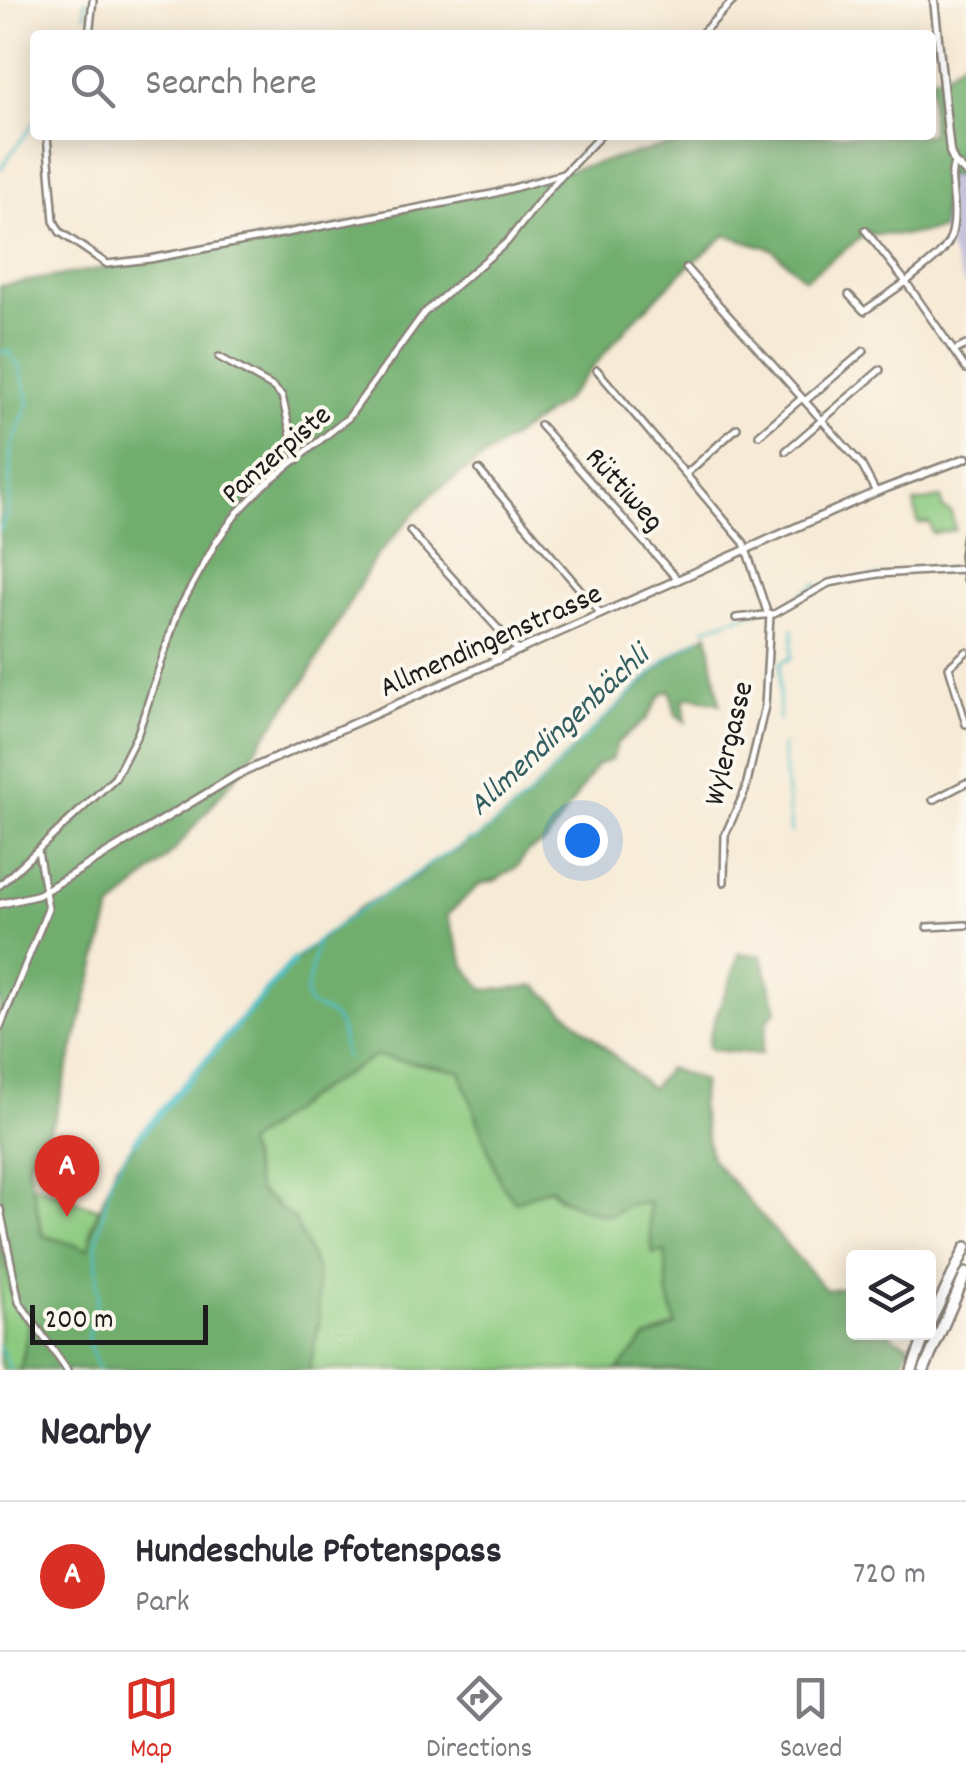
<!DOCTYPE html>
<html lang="en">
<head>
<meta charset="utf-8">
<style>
  :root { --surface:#fff; --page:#f7f7f7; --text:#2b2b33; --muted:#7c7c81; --line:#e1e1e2; --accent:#d93025 }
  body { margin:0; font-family:Dekko,sans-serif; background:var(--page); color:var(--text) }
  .controls { position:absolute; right:30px; bottom:30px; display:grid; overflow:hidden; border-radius:10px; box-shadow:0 5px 25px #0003 }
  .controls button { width:90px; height:90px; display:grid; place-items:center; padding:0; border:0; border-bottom:2px solid var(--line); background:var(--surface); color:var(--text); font:50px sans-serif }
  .scale { position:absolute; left:30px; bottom:25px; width:178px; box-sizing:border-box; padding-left:10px; border:5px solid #1c1c1c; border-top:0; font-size:28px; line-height:35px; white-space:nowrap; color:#1c1c1c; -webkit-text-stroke:8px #fbf7ec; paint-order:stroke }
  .you { position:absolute; left:582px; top:840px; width:35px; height:35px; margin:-25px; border:8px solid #fff; border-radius:50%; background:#1a73e8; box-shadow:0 0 0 15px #1a73e833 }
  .badge { display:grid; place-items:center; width:65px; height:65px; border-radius:50%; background:var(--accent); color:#fff; font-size:32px; font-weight:700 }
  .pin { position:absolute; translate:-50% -82px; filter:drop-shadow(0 2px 5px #0008) }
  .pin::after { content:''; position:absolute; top:52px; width:35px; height:30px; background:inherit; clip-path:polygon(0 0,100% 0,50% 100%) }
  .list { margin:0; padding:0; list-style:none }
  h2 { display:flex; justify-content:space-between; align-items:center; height:130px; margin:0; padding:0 40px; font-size:42px }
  h2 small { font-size:32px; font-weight:400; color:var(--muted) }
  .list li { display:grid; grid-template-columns:65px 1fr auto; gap:30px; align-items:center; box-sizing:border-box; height:150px; padding:0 40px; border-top:2px solid var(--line) }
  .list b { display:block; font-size:38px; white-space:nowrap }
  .list p { margin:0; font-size:32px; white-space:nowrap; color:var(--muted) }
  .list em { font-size:32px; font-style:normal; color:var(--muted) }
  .icon { flex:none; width:55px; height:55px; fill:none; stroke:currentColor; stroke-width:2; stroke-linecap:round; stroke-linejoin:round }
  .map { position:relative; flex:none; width:966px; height:1370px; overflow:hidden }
  .search { position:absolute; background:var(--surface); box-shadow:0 5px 25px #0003; left:30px; right:30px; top:30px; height:110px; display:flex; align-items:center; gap:25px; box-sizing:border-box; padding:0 35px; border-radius:10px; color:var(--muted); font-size:38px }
  .sheet { height:280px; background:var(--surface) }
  nav { display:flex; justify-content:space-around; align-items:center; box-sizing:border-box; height:140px; border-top:2px solid var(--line); background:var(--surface); font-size:28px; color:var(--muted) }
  nav a { display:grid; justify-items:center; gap:5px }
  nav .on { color:var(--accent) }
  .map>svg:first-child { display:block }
</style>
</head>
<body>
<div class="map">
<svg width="966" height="1370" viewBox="0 0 966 1370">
  <rect width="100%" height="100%" fill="#fbf7ec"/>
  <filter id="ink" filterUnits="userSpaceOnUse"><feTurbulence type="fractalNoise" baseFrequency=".01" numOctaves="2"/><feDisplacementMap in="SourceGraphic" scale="20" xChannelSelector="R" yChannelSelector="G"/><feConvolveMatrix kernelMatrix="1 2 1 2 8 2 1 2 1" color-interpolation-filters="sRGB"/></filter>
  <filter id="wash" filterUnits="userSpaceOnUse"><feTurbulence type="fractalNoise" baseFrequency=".0048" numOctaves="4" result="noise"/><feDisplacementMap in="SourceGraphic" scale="40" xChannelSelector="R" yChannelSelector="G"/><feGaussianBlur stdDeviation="2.25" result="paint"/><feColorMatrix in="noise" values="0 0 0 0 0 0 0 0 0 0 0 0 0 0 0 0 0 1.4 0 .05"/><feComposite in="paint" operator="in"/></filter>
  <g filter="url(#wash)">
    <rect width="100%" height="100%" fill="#f7ead6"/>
    <polygon fill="#c5c0db" points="944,174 966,175 966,289 941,230"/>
    <g fill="#8cca80" stroke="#54734e" stroke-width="2.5">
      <polygon points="941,498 943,509 951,512 955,530 932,533 930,523 918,523 914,503"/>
      <polygon points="376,1056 460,1071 476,1111 559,1198 597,1213 611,1215 626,1205 650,1202 648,1210 653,1253 665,1250 668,1295 676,1325 645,1339 618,1370 309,1370 319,1323 276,1203 258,1191 246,1144 315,1092"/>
      <polygon points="32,1184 99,1209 92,1225 89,1250 43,1235"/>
      <polygon points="0,1238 13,1303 29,1323 20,1370 3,1370 0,1362"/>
    </g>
    <g fill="#71ae6e" stroke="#466545" stroke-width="2.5">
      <path d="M966,58V175H944L941,230L906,235L866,234L805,279L772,249L726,235L684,270L630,324L563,402L432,494L375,558L306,679L240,771L173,852L111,910L54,1120L28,1165L42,1235L89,1249L93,1226L116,1166L283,970L360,907L419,875L431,863L461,848L468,840H475L525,800L580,742L670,658L708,633L720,704L695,697L683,699L686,722L676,715L670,690L661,695L646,720L617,743L612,759L597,765L546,842L527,852L517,867L496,880L480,884L447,915L465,966L485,990L537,986L651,1089L668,1068L703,1081L700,1104L711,1158L826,1290L853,1286L854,1332L891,1333L892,1337L910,1344L900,1370H618L645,1339L676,1325L668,1295L665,1251L653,1254L648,1210L650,1203L626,1205L611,1215C591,1212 562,1203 551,1187L515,1202L500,1182L460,1071L376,1056L315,1092L246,1144L258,1191L294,1219L317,1271L319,1323L309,1370H21L29,1323L13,1303L0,1238V286L327,229L711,135H931V77L943,75Z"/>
      <path d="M739,953L762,956L777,1009L768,1020L761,1054L711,1050L708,1046C712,1015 732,985 739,953Z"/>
    </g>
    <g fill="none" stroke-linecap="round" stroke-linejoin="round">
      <g stroke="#53c1c9" stroke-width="2.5">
        <polyline points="85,15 86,0"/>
        <polyline points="0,169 35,121"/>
        <polyline points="0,352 8,351 20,368 29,402 11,448 9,506 0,531"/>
        <polyline points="868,578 884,576"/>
        <polyline points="768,608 782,607 818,583"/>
        <polyline points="705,628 761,610"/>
        <polyline points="779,720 780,663 791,658 793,629"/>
        <polyline points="782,746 791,832"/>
        <path d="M317,942L306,994L308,1004C315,1009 326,1010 332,1016C345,1027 340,1044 346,1058"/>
        <path d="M298,956C342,919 389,893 434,861C446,853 459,850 468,840H475L525,800L580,742L668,658L700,637"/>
        <polyline points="0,1347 11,1370"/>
        <polyline points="99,1370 87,1339 98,1298 96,1245 111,1178 131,1146"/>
      </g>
      <polyline stroke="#53c1c9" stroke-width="6" points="134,1142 294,960"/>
    </g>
  </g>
  <g filter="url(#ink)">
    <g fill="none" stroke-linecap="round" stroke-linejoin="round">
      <defs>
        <g id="minor">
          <polyline points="89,35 93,0"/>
          <polyline points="700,35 734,0"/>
          <polyline points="47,135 54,221 60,232 107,264 150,259 492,194 563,174"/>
          <path d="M954,163C950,174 952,184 953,195C959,248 943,251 906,282L966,369"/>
          <polyline points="686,268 861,464 876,492"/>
          <polyline points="849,295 864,311 906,282 865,230"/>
          <polyline points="954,351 966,345"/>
          <polyline points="219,357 273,387 282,396 297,460"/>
          <polyline points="597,370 744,543 768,615"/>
          <polyline points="805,401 864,351"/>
          <polyline points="540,425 678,580"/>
          <polyline points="759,435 802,398"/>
          <polyline points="786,451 880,370"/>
          <polyline points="479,470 601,614"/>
          <polyline points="686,474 737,428"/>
          <polyline points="410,531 518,651"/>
          <polyline points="966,533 963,556 966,580"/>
          <polyline points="736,618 774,614 829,583 878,574 963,569"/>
          <polyline points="966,652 949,667 966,724"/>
          <polyline points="933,800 966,783"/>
          <polyline points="724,882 725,835 745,791 765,706 770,615"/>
          <polyline points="0,885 115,778 138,733 178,611 216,542 237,513 264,485 348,418 424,313 507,242 550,188 601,135"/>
          <polyline points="927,927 966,925"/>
          <polyline points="0,1027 48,909 38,851"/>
          <polyline points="0,1209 19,1302 67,1370"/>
        </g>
        <g id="tertiary">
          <polyline points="934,0 950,152 954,162 966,173"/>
          <polyline points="0,904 38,895 237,775 876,492 966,458"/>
        </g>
        <g id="motorway">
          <polyline points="928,1327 966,1247"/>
          <polyline points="912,1370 926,1332"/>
          <polyline points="924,1370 966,1273"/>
        </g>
      </defs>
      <use href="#minor" stroke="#8a8379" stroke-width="10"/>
      <use href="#tertiary" stroke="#8a8379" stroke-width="11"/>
      <use href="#motorway" stroke="#8a8379" stroke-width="14"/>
      <use href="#minor" stroke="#fff" stroke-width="5"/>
      <use href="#tertiary" stroke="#fff" stroke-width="6"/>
      <use href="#motorway" stroke="#fff" stroke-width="9"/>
    </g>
  </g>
  <g text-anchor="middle" stroke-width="8" stroke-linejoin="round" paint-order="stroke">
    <g font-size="30" fill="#1c1c1c" stroke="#fbf7ec">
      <text transform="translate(275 453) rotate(-41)" y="10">Panzerpiste</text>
      <text transform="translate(626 488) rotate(48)" y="10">Rüttiweg</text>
      <text transform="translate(490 639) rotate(-24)" y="10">Allmendingenstrasse</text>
      <text transform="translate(727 743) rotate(-76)" y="10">Wylergasse</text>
    </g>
    <g font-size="32" font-style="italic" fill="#325e61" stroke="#fbf7ec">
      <text transform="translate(557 729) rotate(-43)" y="11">Allmendingenbächli</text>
    </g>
  </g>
</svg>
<div class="controls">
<button><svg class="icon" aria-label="layers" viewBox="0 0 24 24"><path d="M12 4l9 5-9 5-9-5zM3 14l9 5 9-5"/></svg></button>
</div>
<div class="scale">200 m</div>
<div class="you"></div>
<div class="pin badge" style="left:67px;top:1217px">A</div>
<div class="search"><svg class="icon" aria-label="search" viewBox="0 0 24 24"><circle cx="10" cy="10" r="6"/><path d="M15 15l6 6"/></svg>Search here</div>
</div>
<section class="sheet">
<h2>Nearby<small></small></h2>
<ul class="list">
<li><span class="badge">A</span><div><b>Hundeschule Pfotenspass</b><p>Park</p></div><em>720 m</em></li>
</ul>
</section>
<nav>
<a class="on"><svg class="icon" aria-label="map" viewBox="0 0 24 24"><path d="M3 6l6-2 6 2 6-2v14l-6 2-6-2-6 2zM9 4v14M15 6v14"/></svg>Map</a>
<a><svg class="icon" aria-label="directions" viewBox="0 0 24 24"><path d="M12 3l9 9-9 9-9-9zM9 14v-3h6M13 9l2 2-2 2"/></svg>Directions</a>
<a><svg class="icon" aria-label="saved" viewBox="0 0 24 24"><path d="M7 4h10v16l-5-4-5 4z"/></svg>Saved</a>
</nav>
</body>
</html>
